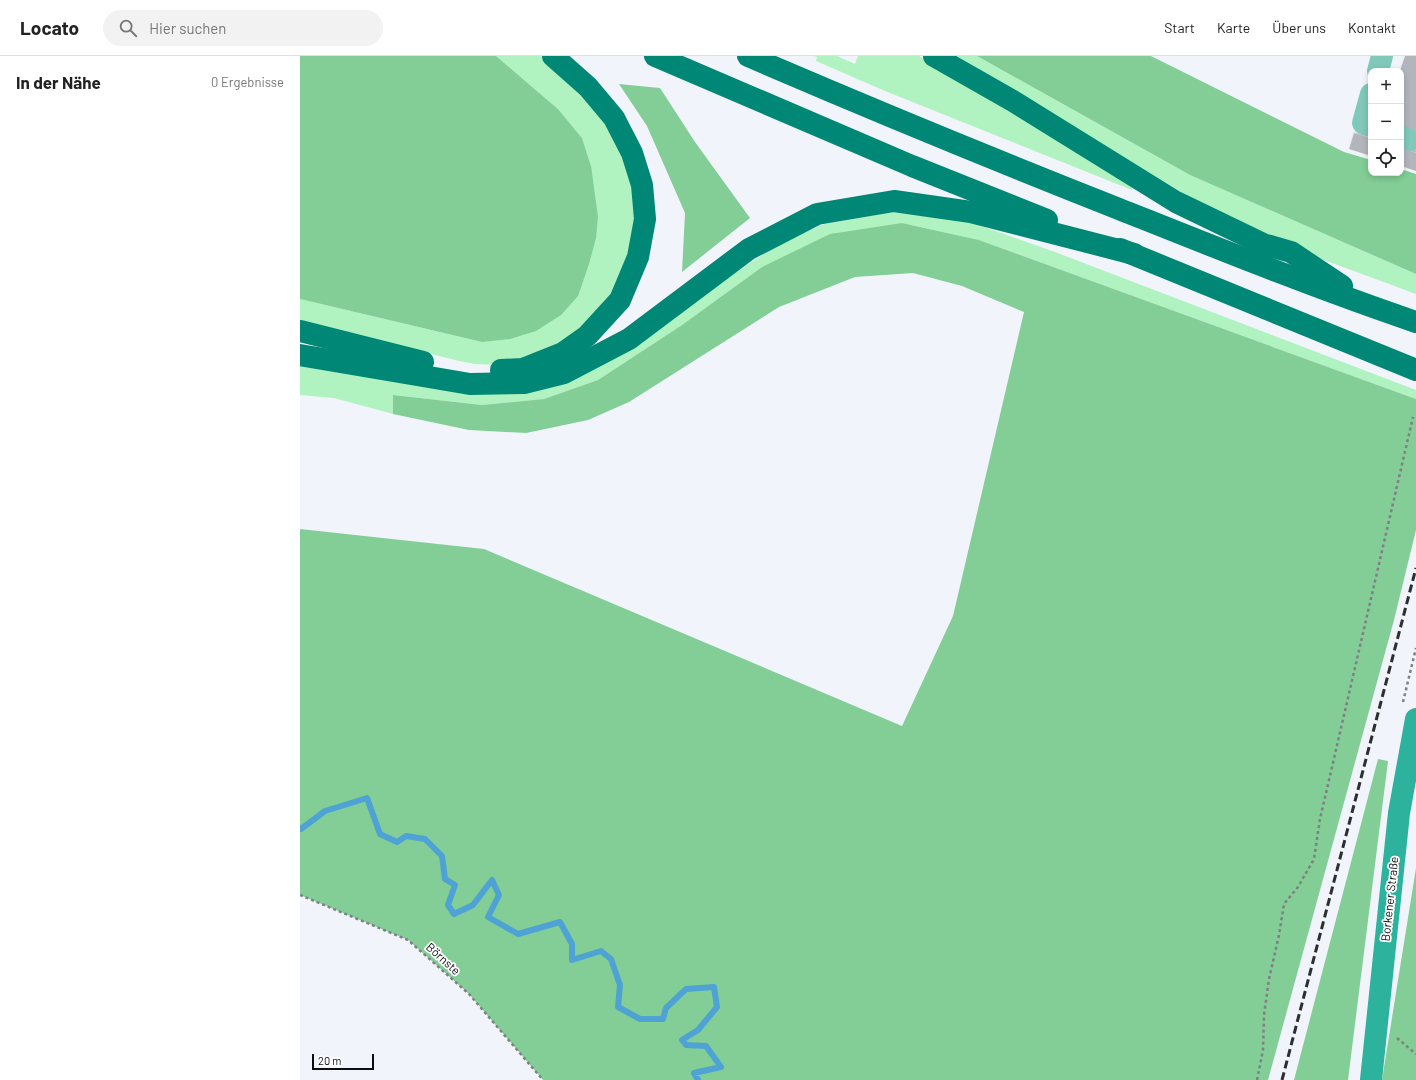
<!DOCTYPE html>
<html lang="de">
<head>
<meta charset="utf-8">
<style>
  :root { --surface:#fff; --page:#f2f2f2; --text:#222; --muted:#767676; --line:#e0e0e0 }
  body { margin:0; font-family:Barlow,sans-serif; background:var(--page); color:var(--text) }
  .controls { position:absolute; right:12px; top:12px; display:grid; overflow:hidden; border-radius:8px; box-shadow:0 2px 6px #0003 }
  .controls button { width:36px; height:36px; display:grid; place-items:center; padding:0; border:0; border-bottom:1px solid var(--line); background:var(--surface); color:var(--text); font:20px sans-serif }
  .scale { position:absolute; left:12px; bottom:10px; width:62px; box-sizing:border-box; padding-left:4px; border:2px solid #0c0d0f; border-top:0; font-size:11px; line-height:14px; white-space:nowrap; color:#0c0d0f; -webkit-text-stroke:3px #fff; paint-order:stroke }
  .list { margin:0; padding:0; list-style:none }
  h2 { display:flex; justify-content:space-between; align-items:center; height:52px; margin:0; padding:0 16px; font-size:17px }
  h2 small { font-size:13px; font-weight:400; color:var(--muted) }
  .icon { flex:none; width:22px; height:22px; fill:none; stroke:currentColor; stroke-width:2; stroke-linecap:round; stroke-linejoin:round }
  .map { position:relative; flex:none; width:1116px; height:1024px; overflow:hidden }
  header { display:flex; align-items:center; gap:24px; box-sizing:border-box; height:56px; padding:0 20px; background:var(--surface); border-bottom:1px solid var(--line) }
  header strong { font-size:19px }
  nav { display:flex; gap:22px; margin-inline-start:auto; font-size:14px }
  .search { width:280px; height:36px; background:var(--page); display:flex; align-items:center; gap:10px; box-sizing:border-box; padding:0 14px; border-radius:22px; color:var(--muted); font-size:15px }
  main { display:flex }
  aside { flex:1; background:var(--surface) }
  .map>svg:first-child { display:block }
</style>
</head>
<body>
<header>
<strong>Locato</strong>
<div class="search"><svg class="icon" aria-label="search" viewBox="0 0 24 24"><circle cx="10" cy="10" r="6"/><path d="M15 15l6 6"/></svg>Hier suchen</div>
<nav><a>Start</a><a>Karte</a><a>Über uns</a><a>Kontakt</a></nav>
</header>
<main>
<aside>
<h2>In der Nähe<small>0 Ergebnisse</small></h2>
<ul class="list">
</ul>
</aside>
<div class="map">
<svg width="1116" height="1024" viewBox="0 0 1116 1024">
  <defs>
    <filter id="shadow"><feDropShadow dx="3.5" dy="-3.5" stdDeviation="2" flood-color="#0004"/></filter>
  </defs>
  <rect width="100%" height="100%" fill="#f1f5fb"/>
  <g fill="#b0f2c0">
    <polygon points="196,0 240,0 268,23 315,80 329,113 335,143 334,177 327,205 312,240 283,273 244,298 199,309 175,308 159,305 0,265 0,243 182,286 291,110 282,82 258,53"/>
    <polygon points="514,0 537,0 555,8 558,0 619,0 636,9 832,129 832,134 585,35 516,5 517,1"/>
    <polygon points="657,0 677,0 890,119 1116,218 1116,238 1016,201 916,157"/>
    <polygon points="592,156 631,159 673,167 755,196 1116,334 1116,343 679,184 602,167 462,211 382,269 298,324 244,343 182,349 93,339 93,358 34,342 0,339 0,308 213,338 435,217 482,186 525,168"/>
  </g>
  <g fill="#82ce96">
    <polygon points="0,0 196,0 258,53 282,82 291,110 298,161 296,182 289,208 278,240 261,259 236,275 210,283 182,286 0,243"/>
    <polygon points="677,0 851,0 1044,96 1071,104 1071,117 1101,117 1101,113 1116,118 1116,218 890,119"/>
    <polygon points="319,28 360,32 395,86 450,162 382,216 385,157 347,70"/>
    <polygon points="602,167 679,184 1116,343 1116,474 1094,564 968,1024 243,1024 169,938 108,884 0,839 0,473 184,493 602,670 653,560 724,256 662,230 613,217 555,221 479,251 329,346 288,364 226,377 169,374 93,358 93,339 182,349 244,343 298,324 382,269 462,211 530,178"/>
    <polygon points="1078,703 1088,705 1048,1024 994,1024"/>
    <polygon points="1116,812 1116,1024 1082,1024"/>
  </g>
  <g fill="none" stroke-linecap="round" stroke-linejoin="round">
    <polyline stroke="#4ea3d4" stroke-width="6" points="0,772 1,773 25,755 67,742 80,778 97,786 106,780 125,783 142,800 145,823 155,829 148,849 154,858 173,849 192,824 199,839 188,861 218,878 260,866 272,888 272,904 301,895 311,903 320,929 318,951 340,963 363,963 366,952 386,933 414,931 417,951 398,974 382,984 386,989 406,990 421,1011 394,1017 398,1024"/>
  </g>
  <g fill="#b2b6bc" filter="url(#shadow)">
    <polygon points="1105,0 1116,0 1116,75 1101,70 1100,15"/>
    <polygon points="1054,77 1071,82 1071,100 1049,93"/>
    <polygon points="1101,92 1116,97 1116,115 1101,110"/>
  </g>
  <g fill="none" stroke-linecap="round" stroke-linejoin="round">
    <g stroke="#7e8084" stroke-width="2.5" stroke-dasharray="3 3" stroke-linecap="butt">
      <polyline points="1103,646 1116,592"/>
      <polyline points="0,839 108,884 169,938 243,1024"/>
      <polyline points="1097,982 1116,998"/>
      <polyline points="957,1024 963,994 964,959 969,923 979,879 984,848 998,831 1014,803 1020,763 1113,361"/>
    </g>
    <g stroke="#80c9ba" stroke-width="22">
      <polyline points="1078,15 1082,0"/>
      <polyline points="1071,38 1063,67 1071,70"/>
      <polyline points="1101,80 1110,84"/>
    </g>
    <polyline stroke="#2cb29d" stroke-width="22" points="1071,1024 1099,757 1116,663"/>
    <g stroke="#008775" stroke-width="22">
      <polyline points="355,0 612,110 747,164"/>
      <path d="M448,0C571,53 695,104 819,153C917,192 1016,232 1116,266"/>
      <polyline points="634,0 713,45 876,146 963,188 991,196 1042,230"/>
      <polyline points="820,193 1116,314"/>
      <polyline points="0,275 123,306"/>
      <polyline points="0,299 170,328 224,327 264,317 329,283 449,193 517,158 594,145 671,156 834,198"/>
      <polyline points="201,314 223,313 263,297 287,280 320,244 338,201 345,163 342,129 332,97 314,62 288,31 253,0"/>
    </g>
    <polyline stroke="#2d2e31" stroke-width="3" stroke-dasharray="8 4" stroke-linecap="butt" points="982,1024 1116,512"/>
  </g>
  <g text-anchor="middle" stroke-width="3.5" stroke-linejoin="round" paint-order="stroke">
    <g font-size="12" fill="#0c0d0f" stroke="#fff">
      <text transform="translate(1090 843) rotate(-84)" y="4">Borkener Straße</text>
      <text transform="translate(143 903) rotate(42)" y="4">Börnste</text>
    </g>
  </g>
</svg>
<div class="controls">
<button>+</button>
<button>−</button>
<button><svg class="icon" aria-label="locate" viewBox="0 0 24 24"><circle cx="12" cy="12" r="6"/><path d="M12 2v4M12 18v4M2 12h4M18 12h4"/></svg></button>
</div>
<div class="scale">20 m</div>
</div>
</main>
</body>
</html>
